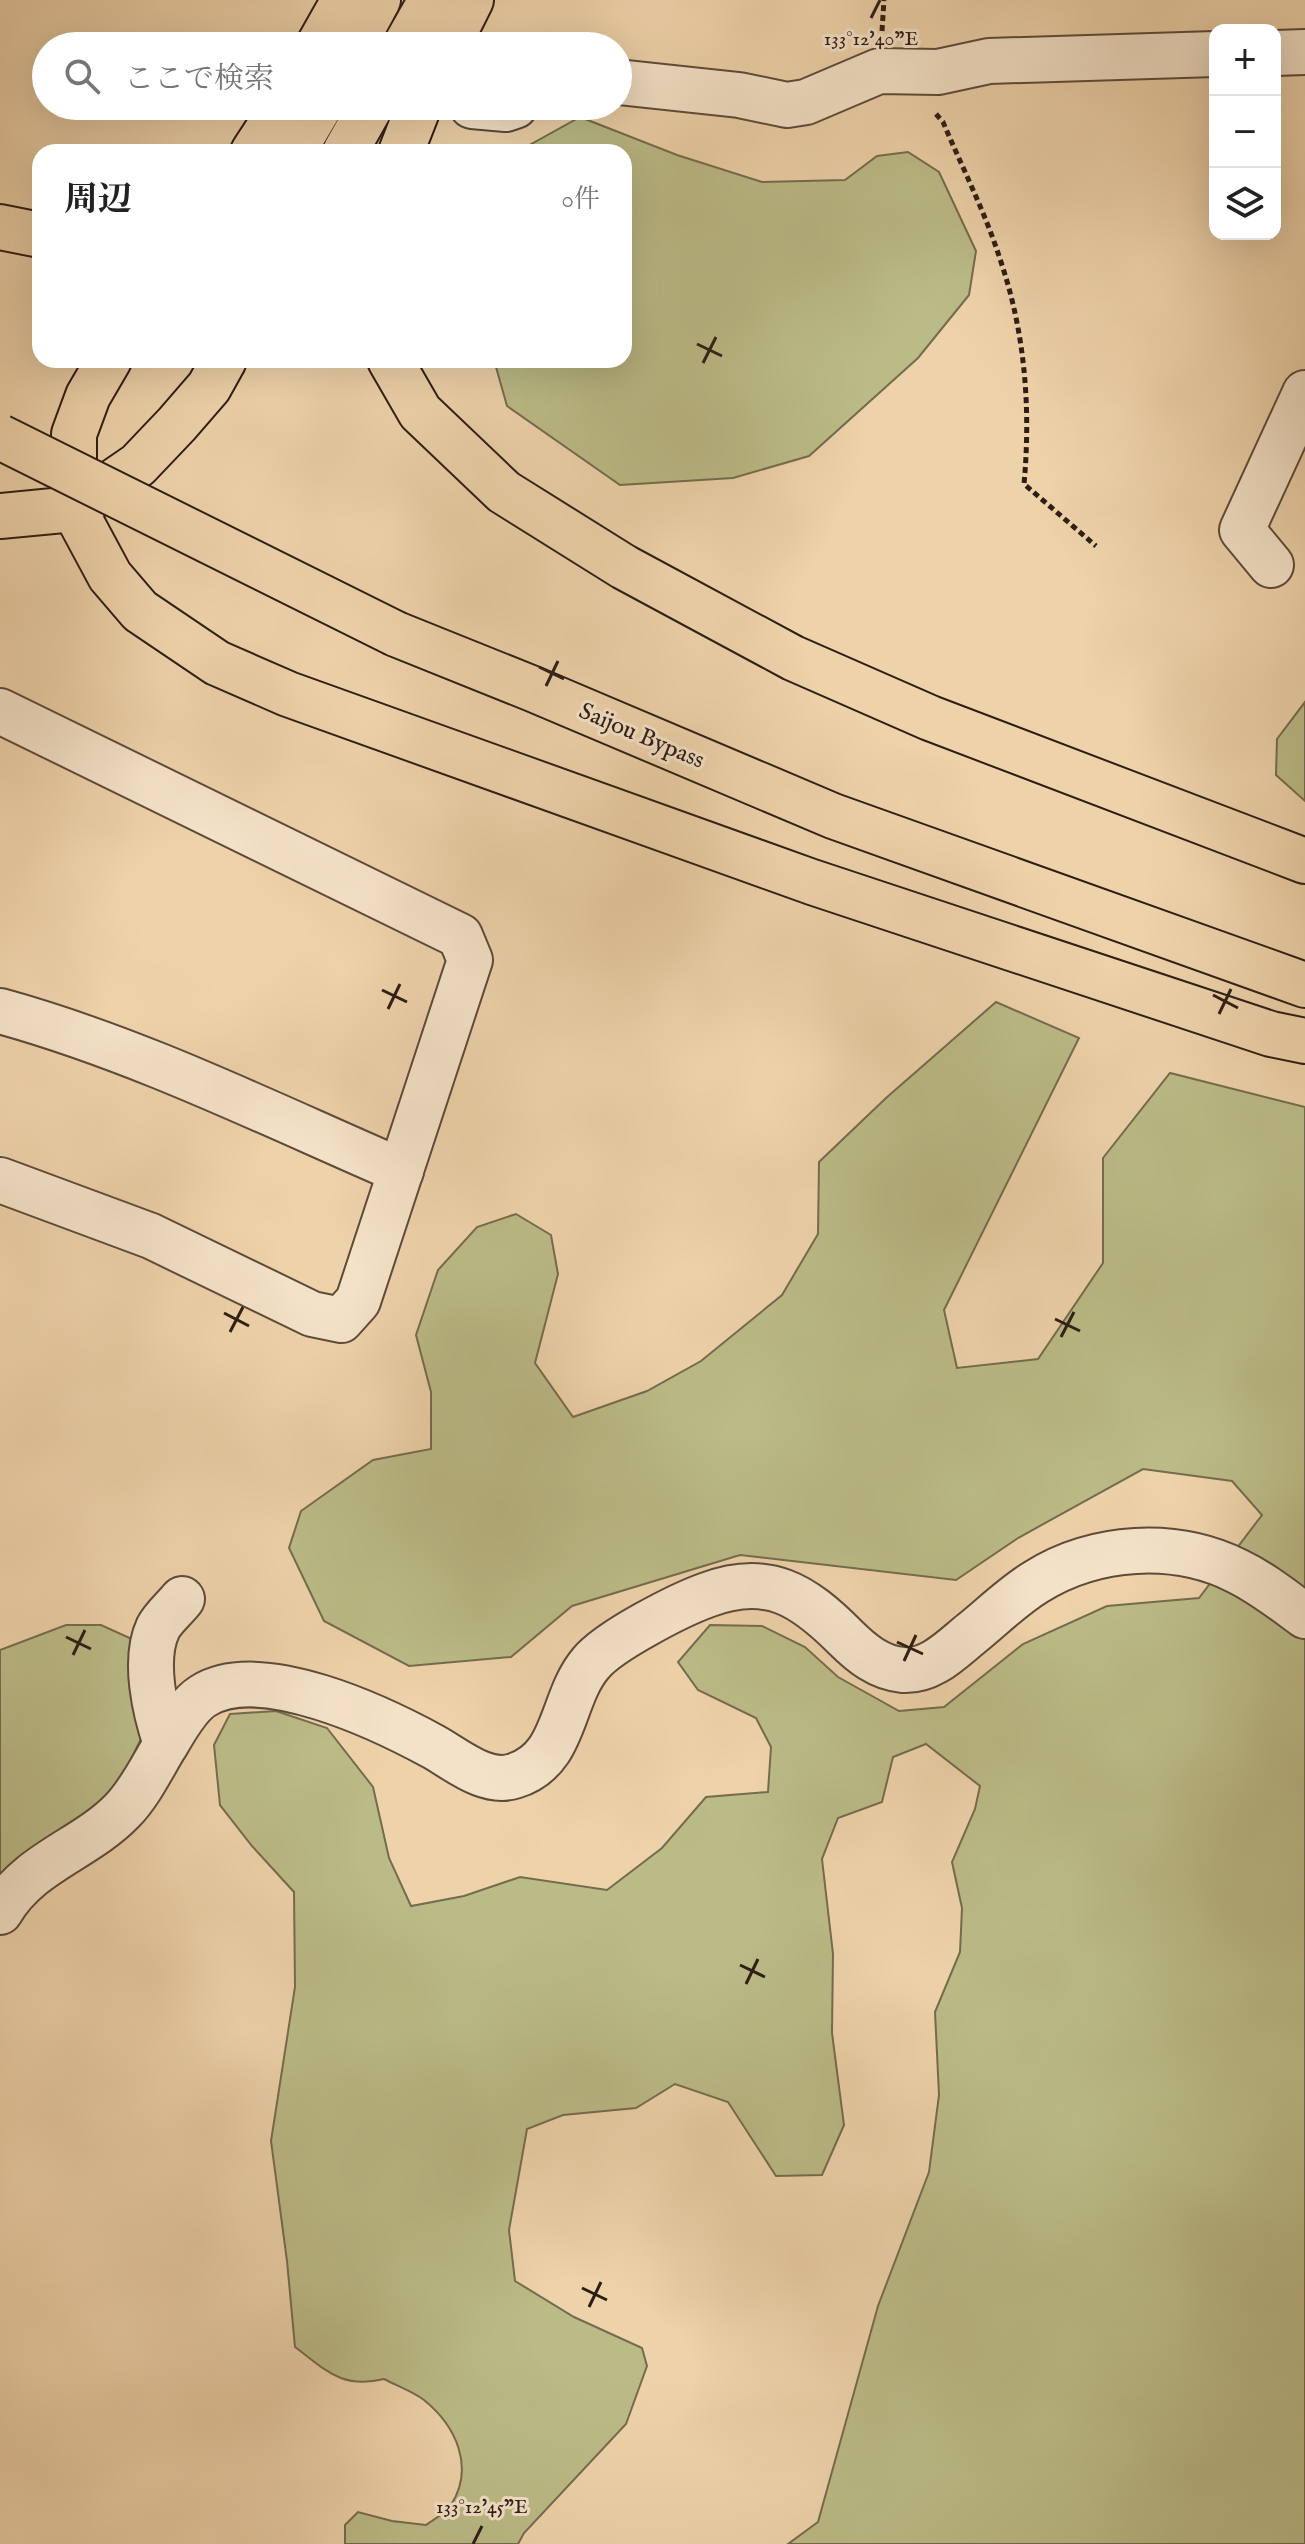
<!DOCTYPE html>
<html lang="ja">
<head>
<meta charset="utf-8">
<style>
  :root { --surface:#fff; --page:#f2f2f2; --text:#222; --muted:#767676; --line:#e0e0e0 }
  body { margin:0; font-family:"IM FELL English","Noto Serif JP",serif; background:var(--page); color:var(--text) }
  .controls { position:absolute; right:24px; top:24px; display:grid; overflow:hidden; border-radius:16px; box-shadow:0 8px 32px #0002 }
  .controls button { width:72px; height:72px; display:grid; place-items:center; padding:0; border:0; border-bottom:2px solid var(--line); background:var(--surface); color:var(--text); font:40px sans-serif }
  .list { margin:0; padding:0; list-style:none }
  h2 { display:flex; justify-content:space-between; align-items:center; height:104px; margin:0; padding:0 32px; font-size:34px }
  h2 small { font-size:26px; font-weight:400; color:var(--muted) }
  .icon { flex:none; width:44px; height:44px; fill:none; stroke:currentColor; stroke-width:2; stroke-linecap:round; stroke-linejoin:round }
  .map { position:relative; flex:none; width:1305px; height:2544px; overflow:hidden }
  .search { position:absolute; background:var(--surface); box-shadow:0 8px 32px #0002; left:32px; top:32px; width:600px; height:88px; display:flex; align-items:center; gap:20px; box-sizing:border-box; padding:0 28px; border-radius:44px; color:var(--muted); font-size:30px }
  .panel { position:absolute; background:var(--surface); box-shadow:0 8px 32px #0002; left:32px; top:144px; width:600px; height:224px; border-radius:24px }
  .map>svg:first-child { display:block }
</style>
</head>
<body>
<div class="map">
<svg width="1305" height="2544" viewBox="0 0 1305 2544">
  <rect width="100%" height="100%" fill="#eed2aa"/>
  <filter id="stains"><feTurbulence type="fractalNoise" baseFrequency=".0025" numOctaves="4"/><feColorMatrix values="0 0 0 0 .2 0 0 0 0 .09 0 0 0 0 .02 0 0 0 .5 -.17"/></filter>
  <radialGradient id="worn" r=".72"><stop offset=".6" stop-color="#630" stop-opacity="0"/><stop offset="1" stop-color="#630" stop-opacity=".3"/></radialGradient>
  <g fill="#bbbb87" stroke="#746c4e" stroke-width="2">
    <polygon points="580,117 677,155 762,182 845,180 877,156 908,152 939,172 976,251 969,295 918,358 809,456 733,478 620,485 507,406 494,360 624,360 624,152 517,152"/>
    <polygon points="1305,702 1305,801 1276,775 1277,739"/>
    <path d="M996,1002L1079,1038L944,1310L957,1368L1038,1359L1103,1263V1158L1170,1073L1305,1107V2544H788L818,2522L878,2306L929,2172L939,2095L935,2012L960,1952L962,1908L952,1862L975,1809L980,1786L926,1744L893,1757L882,1802L838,1818L822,1859L833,1954L832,2033L844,2125L822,2175L776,2176L728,2102L675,2084L636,2108L563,2115L527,2129L509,2230L515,2281L574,2317L642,2348L647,2366L626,2424L524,2533L518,2544H345V2525L358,2512L392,2521L426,2525C434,2519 446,2513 451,2505C475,2467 456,2426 424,2400C412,2391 397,2386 384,2379C342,2389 327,2371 295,2347L287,2261L271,2141L295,1987L294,1892L252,1846L220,1805L214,1745L230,1714L276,1711L327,1728L373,1787L389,1858L411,1906L464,1896L520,1877L607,1890L662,1848L706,1797L768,1792L771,1747L756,1718L698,1690L678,1662L710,1625L762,1626L805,1647L838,1677L899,1711L944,1707L1023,1644L1107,1606L1199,1598L1262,1515L1232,1481L1143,1469L1018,1538L956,1580L740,1555L572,1606L511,1657L409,1666L324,1621L289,1548L301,1511L373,1460L431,1449V1392L416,1335L438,1270L477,1227L516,1214L551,1235L558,1274L535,1363L573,1417L647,1391L701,1361L782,1295L818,1234L819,1162L886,1098Z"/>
    <polygon points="66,1625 101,1625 134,1640 141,1739 112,1798 0,1886 0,1650"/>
  </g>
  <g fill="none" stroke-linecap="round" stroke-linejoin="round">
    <defs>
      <g id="minor">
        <polyline points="1275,53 1305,52"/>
        <polyline points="618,82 739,95 787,105 806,102 879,71 938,72 989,61 1215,54"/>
        <polyline points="472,106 506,109 515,106"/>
        <polyline points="1271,565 1242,530 1305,393"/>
        <polyline points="0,711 460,936 470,960 358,1301 341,1320 312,1314 151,1236 0,1180"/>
        <path d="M0,1011C138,1049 269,1114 401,1171"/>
        <path d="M166,1744C176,1728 187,1706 203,1696C260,1660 381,1718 434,1747C457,1760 486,1785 514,1776C567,1760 560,1699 591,1663C609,1641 679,1605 707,1595C768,1572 803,1595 845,1637C861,1653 879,1668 903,1670C931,1672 952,1649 972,1633C993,1616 1013,1596 1036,1582C1095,1545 1175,1540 1237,1571C1262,1583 1283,1600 1305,1616"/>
        <path d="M0,1912C29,1862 84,1850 122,1811C140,1793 153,1765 166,1744C155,1712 143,1660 158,1628C163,1618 175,1608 182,1599"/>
      </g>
      <g id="major">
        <polyline points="318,46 344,0"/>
        <polyline points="353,46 378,0"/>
        <polyline points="405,46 431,0"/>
        <polyline points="448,46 471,0"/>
        <polyline points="253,152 283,106"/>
        <polyline points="293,152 320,106"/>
        <polyline points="0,227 40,235"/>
        <polyline points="109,360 88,396 74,434 74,509 110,576 140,611 217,663 288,694 812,882 1271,1034 1305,1041"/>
      </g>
      <g id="highway">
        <polyline points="345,152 371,106"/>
        <polyline points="401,152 419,106"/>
        <polyline points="390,360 420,412 504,492 624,567 793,658 930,718 1305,861"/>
        <polyline points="0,516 74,509 138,465 177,424 209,387 224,360"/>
        <polyline points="396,634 533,689 833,816 1305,985"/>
      </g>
    </defs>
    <use href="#minor" stroke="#5d4b3a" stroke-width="48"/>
    <use href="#major" stroke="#2d1e15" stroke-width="48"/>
    <use href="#highway" stroke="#2d1e15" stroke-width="48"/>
    <g stroke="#2d1e15" stroke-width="5" stroke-dasharray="6 4" stroke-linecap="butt">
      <polyline points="882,31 884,0"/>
      <path d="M936,114L943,122C962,167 985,212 1000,259C1025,332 1031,408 1024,484L1096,546"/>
    </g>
    <use href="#minor" stroke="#f4e2c8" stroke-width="44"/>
    <use href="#major" stroke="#eed2aa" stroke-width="44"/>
    <use href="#highway" stroke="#eed2aa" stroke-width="44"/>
    <defs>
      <polyline id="highway-bridge" points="0,437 396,634"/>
    </defs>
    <use href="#highway-bridge" stroke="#2d1e15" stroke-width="48" stroke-linecap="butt"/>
    <use href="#highway-bridge" stroke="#eed2aa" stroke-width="44"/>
  </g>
  <path fill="none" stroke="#2d1e15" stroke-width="3" d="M871,18L880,0M697,344L722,356M703,363L716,337M539,667L564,679M546,686L558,661M382,990L407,1002M1213,995L1238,1008M388,1009L400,984M1219,1014L1231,989M224,1313L249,1326M1055,1319L1080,1331M230,1332L243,1307M1061,1337L1074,1312M66,1637L91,1649M897,1642L923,1654M73,1655L85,1630M904,1661L916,1635M740,1965L765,1977M746,1984L758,1959M582,2288L607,2300M589,2307L601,2282M473,2544L482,2526"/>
  <g text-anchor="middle" stroke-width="6" stroke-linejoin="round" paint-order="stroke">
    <g font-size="24" fill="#2d1e15" stroke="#f4e2c8">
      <text transform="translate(642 735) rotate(23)" y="8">Saijou Bypass</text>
    </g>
  </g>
  <g font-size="20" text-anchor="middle" fill="#2d1e15" stroke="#f4e2c8" stroke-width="6" stroke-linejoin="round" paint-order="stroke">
    <text x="871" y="45">133°12'40"E</text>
    <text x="482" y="2513">133°12'45"E</text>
  </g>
  <rect width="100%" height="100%" filter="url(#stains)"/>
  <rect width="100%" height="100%" fill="url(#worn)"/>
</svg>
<div class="controls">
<button>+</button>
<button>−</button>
<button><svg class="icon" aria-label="layers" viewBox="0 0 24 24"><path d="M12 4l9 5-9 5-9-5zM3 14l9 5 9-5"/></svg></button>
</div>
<div class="search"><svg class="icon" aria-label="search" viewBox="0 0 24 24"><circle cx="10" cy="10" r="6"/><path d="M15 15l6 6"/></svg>ここで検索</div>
<section class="panel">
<h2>周辺<small>0件</small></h2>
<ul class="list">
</ul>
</section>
</div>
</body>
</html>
